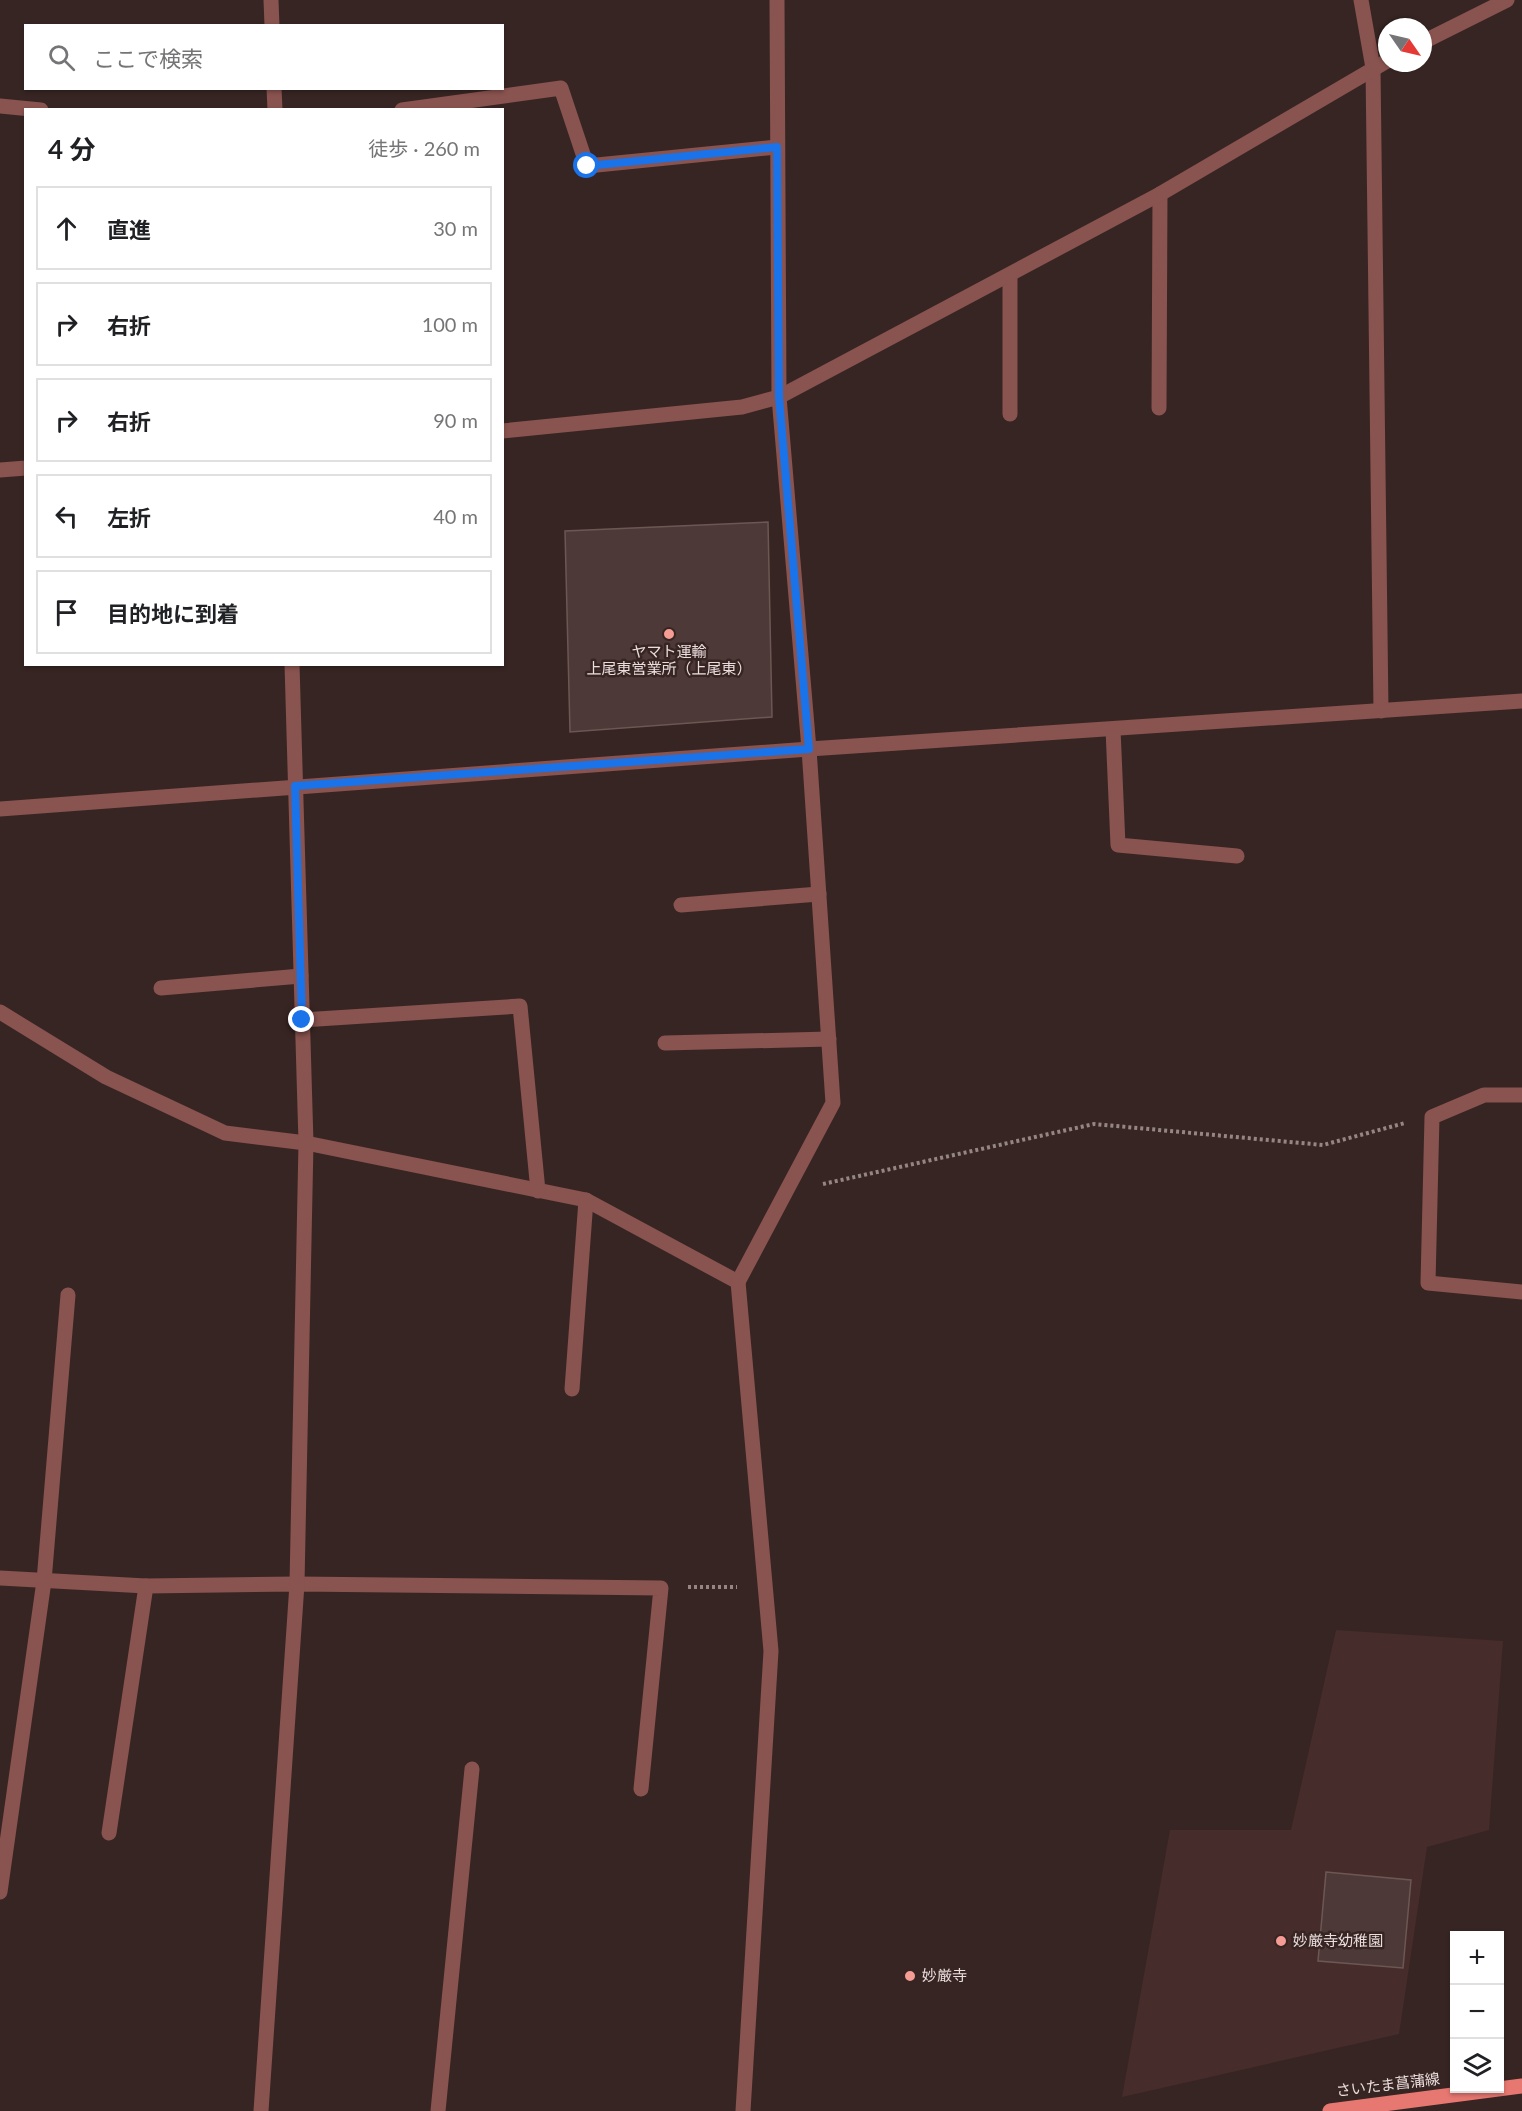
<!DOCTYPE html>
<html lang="ja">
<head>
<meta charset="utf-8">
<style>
  :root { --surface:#fff; --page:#f2f2f2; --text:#202124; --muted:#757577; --line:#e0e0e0 }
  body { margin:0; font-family:Lato,"Noto Sans JP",sans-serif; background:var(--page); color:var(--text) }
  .controls { position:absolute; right:18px; bottom:18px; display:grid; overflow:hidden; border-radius:0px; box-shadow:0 2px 4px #0004 }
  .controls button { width:54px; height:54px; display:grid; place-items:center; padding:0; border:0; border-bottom:2px solid var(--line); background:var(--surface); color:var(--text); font:30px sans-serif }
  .compass { position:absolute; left:1378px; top:18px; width:54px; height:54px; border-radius:50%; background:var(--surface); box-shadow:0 2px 4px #0004; rotate:124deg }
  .stop { position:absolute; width:18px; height:18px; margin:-14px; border:4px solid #1a73e8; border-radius:50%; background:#fff }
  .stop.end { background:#1a73e8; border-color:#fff; box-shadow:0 2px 6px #0008 }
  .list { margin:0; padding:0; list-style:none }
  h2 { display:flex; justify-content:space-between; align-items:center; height:78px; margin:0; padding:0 24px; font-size:26px }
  h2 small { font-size:20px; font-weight:400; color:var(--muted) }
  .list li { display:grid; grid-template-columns:39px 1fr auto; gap:18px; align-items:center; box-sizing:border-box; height:84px; margin:0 12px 12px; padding:0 12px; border:2px solid var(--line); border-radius:0px }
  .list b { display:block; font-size:22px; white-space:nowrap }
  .list em { font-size:20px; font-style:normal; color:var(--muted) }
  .icon { flex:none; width:33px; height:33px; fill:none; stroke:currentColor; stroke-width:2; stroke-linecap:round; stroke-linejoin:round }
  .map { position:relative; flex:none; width:1522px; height:2111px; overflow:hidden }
  .search { position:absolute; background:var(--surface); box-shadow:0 2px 4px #0004; left:24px; top:24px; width:480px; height:66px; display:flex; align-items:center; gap:15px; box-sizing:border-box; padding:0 21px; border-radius:0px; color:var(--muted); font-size:22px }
  .panel { position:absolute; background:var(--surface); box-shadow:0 2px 4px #0004; left:24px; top:108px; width:480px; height:558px; border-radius:0px }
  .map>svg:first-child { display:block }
</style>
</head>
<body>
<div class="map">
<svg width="1522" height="2111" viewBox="0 0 1522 2111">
  <rect width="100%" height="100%" fill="#372523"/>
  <polygon fill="#462c2a" points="1336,1630 1503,1641 1489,1830 1427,1847 1399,2034 1122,2097 1170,1830 1291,1830"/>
  <g fill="#4d3a38" stroke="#6c5754" stroke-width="1.5">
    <polygon points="768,522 772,717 570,732 565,531"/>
    <polygon points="1326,1872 1411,1880 1403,1968 1318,1961"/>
  </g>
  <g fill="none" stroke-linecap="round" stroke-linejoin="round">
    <g stroke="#958684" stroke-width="4" stroke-dasharray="3 3" stroke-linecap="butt">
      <polyline points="823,1184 1094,1124 1323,1145 1405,1123"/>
      <polyline points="688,1587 737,1587"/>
    </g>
    <g stroke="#89534f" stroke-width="15">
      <polyline points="271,0 272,26"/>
      <polyline points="1361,0 1373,68 1381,711"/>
      <polyline points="1423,42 1507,0"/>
      <polyline points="274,88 275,110"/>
      <polyline points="0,106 41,110"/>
      <polyline points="402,110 561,88 587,166 777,147"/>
      <polyline points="1010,276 1010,414"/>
      <polyline points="1159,408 1160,194"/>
      <polyline points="502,431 742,407 779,397 1160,194 1387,61"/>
      <polyline points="0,470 26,468"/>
      <polyline points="1113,729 1118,845 1237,856"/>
      <polyline points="0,809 809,749 1522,701"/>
      <polyline points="681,905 819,894"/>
      <polyline points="161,988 301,976"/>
      <polyline points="0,1012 106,1077 225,1133 306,1143 586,1200 738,1282 771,1651 743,2111"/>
      <polyline points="302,1020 520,1006 538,1191"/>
      <polyline points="665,1043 829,1039"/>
      <polyline points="1522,1095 1484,1095 1432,1117 1428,1283 1522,1292"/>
      <polyline points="738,1282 833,1103 809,749 779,397 777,0"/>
      <polyline points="572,1389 586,1200"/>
      <polyline points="0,1578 146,1586 297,1584 661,1588 641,1789"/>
      <polyline points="109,1833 146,1586"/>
      <polyline points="0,1892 44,1581 68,1295"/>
      <polyline points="261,2111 297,1584 306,1143 292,664"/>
      <polyline points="438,2111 472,1769"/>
    </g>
    <polyline stroke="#e77871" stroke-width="15" points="1330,2111 1522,2086"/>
  </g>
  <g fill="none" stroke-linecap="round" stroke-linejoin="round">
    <polyline stroke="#1a73e8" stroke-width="8" points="302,1020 295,786 809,749 779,397 777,147 587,166"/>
  </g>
  <g fill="#f59c94" stroke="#372523" stroke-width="2">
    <circle cx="669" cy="634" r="6"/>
    <circle cx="1281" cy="1941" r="6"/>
    <circle cx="910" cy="1976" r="6"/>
  </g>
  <g text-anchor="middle" stroke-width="5" stroke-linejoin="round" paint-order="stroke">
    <g font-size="15" fill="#eadddc" stroke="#372523" text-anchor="start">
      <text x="669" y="657" text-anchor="middle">ヤマト運輸<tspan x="669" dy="17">上尾東営業所（上尾東）</tspan></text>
      <text x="1293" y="1946">妙厳寺幼稚園</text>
      <text x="922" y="1981">妙厳寺</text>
    </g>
    <g font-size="15" fill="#eadddc" stroke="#372523">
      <text transform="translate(1388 2085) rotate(-7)" y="5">さいたま菖蒲線</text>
    </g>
  </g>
</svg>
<div class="controls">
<button>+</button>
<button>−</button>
<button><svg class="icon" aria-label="layers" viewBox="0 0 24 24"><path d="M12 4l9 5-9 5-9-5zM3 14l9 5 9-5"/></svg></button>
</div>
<svg class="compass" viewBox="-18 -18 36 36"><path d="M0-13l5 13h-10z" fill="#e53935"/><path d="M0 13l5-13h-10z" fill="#757577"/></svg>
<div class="stop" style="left:587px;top:166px"></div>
<div class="stop end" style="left:302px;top:1020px"></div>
<div class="search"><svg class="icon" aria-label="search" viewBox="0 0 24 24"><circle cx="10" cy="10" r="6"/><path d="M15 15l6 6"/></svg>ここで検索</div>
<section class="panel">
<h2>4 分<small>徒歩 · 260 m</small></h2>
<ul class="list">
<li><svg class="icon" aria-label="ahead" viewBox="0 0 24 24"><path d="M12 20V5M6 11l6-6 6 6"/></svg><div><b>直進</b></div><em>30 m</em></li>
<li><svg class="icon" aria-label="right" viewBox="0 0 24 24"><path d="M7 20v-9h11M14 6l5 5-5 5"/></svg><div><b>右折</b></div><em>100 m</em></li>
<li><svg class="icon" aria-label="right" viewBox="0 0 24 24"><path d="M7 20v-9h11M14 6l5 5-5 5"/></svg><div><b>右折</b></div><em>90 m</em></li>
<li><svg class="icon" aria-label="left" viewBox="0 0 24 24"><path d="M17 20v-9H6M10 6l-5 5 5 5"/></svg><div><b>左折</b></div><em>40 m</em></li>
<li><svg class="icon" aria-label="arrive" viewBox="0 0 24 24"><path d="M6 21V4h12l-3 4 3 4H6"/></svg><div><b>目的地に到着</b></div></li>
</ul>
</section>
</div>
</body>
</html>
